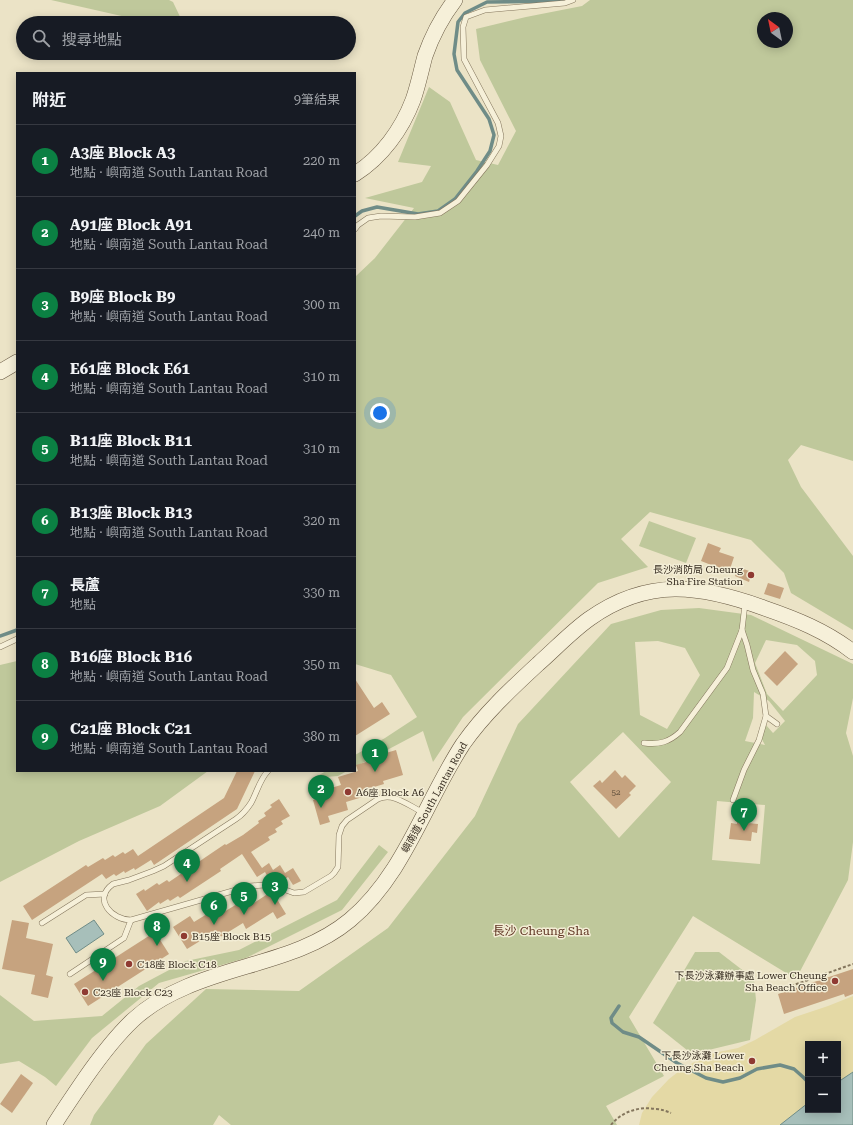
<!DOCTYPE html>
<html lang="zh-TW">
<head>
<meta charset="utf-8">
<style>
  :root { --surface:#171b24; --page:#242831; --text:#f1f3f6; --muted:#9ea1a6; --line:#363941; --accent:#0b8043 }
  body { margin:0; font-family:"Roboto Serif","Noto Sans TC",serif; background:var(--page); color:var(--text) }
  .controls { position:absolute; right:12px; bottom:12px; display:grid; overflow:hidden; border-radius:0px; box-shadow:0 2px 10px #0003 }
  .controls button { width:36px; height:36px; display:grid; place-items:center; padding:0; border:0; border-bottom:1px solid var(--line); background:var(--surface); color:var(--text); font:20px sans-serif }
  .compass { position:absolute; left:757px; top:12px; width:36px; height:36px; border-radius:50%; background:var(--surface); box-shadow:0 2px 10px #0003; rotate:327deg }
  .you { position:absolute; left:380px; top:413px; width:14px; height:14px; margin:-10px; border:3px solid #fff; border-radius:50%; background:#1a73e8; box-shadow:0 0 0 6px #1a73e833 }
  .badge { display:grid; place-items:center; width:26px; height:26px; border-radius:50%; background:var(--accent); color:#fff; font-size:13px; font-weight:700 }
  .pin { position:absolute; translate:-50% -33px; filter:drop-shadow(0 1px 2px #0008) }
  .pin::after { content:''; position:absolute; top:21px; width:14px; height:12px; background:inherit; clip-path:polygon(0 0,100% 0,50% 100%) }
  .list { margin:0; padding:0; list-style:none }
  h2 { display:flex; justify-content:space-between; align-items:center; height:52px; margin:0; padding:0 16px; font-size:17px }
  h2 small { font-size:13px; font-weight:400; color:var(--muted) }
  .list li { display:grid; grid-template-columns:26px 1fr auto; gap:12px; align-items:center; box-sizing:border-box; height:72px; padding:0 16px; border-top:1px solid var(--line) }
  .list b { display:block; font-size:15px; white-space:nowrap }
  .list p { margin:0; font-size:13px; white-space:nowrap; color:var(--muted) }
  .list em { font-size:13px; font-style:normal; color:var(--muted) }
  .icon { flex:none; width:22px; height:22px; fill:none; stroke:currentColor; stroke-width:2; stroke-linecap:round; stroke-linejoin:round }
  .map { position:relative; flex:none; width:853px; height:1125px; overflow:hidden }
  .search { position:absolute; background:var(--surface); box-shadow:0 2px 10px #0003; left:16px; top:16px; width:340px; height:44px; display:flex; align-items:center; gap:10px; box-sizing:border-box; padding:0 14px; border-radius:22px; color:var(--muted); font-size:15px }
  .panel { position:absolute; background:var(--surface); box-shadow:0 2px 10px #0003; left:16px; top:72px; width:340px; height:700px; border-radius:0px }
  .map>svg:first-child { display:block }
</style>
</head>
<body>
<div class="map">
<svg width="853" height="1125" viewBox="0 0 853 1125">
  <rect width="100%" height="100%" fill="#ebe3c6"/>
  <g fill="#bfc89b" fill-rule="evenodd">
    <polygon points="51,0 169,0 173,2 183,23 134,23 126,17"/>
    <path d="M590,0H853V461L801,445L788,460L801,487L853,556V630L791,593L784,573L751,540L650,512L621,539L648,567L598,583L463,717L433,762L423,731L355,767V755L385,738L417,717L391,675L355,664V277L375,258L414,208L365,198L422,182L431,166L398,162L429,87L450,102L476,160L498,165L516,131L480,60L476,29L526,17L582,6ZM763,18H787V42H763Z"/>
    <polygon points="649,521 696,538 686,563 639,546"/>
    <path d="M699,608L751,615L853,664V698L846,733L853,756V842L848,880L796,979L693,916L629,1017L664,1076L606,1106L617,1125H231L219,1115L213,1125H90L94,1115L146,1044L206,989L299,991L388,928L475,816L518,724L611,624L661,610ZM766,640L797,645L815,661L817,675L783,711L767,694L755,663ZM658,641L685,648L700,675L667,729L640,715L635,642ZM754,692L769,701L785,721L773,733L766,725L758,732L765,745L745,741L753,718ZM623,732L671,782L619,838L570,782ZM717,801L765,805L760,864L712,860Z"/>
    <polygon points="17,661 17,771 208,771 160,806 79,841 0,882 0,665"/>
    <polygon points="326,771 347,771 338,776 314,778"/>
    <polygon points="379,845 388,852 342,910 246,958 159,983 92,1038 56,1086 45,1077 19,1061 0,1064 0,995 34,1021 102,1016 139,986 186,961 239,950 337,900"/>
    <polygon points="695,952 719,952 754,979 756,1000 750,1040 692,1054 653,1023"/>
  </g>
  <polygon fill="#e4d9a5" points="853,996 853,1072 838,1082 838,1044 808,1044 808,1103 780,1125 639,1125 642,1113 652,1097 669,1079 682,1069 709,1054 738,1048 755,1040 795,1017 828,1006"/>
  <g fill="#a7bfba" stroke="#6f8c87">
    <polygon points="94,920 104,934 76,953 66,938"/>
    <polygon points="853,1072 853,1125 780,1125 808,1103 808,1110 838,1110 838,1082"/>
  </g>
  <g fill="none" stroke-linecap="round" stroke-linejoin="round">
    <g stroke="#6f8c87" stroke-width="3.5">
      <polyline points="355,216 362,211 377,207 418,214 438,211 455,199 477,171 490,151 494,135 489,119 457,70 454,54 458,22 465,13 487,2 562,1"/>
      <polyline points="0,636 17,630"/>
      <polyline points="619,1006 611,1018 612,1023 623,1032 639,1037 677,1063 706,1078 723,1082 740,1078 757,1069 780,1065 794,1069 803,1077 808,1082"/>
    </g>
  </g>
  <g fill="#c6a37f">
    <polygon points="708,543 721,548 719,552 734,557 729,572 701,561"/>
    <polygon points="738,567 752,572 749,582 735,576"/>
    <polygon points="768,583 784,588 780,599 764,594"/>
    <polygon points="785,651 798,664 777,686 764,673"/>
    <polygon points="355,679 374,708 382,702 390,714 355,736"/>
    <polygon points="396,750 403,775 383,781 384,784 364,790 366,796 346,802 348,810 328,816 330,822 320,825 313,800 323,797 321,791 341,785 338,777 358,771 356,765 376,759 376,756"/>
    <polygon points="615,770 622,778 625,775 636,786 629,793 631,795 616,809 593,786 600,780 602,783"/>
    <polygon points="237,771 255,771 237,809 154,865 151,860 135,870 134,868 125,873 124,871 116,876 114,874 106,879 102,874 32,920 23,906 86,865 88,867 103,858 105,860 113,855 115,857 123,852 125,854 133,849 138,856 224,798"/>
    <polygon points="279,799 290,816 281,821 283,824 275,829 277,832 268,837 270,840 251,852 262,868 269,863 273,870 280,865 285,873 293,868 301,881 293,885 288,877 279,883 270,881 265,872 257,877 242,854 220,869 221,871 180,898 178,896 170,901 168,899 160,904 159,902 147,911 136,894 144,889 145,891 157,883 159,885 167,880 169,882 225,844 226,845 243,835 259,823 258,821 266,816 264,813 272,807 270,805"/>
    <polygon points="737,822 758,824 757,833 752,832 751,841 729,839 731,823 737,824"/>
    <polygon points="272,891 286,914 277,919 273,912 246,929 243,923 217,939 213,933 187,949 173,927 190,916 194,922 220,906 224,912 250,896 254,903"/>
    <polygon points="12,920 29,923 26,938 53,944 46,975 53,977 48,998 31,994 35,975 2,969"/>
    <polygon points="155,932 169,954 88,1006 74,984"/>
    <polygon points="853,969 853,994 845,997 844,994 784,1014 778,994"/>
    <polygon points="21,1074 33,1083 12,1113 0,1104"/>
  </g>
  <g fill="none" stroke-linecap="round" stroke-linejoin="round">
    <defs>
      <g id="service">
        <polyline points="355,229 358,225 368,218 381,216 415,217 440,213 458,201 487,165 499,146 501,136 498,123 464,59 463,27 466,17 485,10 565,3 573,0"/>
        <polyline points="742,630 747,645 753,670 763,694 766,716 777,724"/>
        <polyline points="0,647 17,639"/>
        <path d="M644,743C659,745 669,742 680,732L727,668L742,630L745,604"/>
        <path d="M268,771C260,779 257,792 251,803C247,809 242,815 236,819L164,866L153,871L129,880L113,884C92,899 112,920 131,920L250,886L265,885H272L294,893L304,892L331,876L334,873L338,867L339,835L342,826L347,820L378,799C394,792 409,806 424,813"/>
        <polyline points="733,800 744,770 759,740 766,716"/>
        <polyline points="42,923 86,895 105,894"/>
        <polyline points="70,974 124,938 131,920"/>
      </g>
      <g id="secondary">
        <path d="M355,174C382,157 402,129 413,100C418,86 421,71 425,56C432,36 442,17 455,0"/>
        <polyline points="0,372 17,362"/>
        <path d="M54,1125C64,1109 75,1093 86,1077C100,1057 115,1037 133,1020C148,1006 167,995 186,987C240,963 303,959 350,920C404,875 425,802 463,744C484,714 511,689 538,664C555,649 571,632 589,619C648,577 700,585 764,608C796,619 826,631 853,652"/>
      </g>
    </defs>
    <use href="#service" stroke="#84765d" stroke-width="6"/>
    <use href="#secondary" stroke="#665740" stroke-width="16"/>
    <g stroke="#84765d" stroke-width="2" stroke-dasharray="3 2" stroke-linecap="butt">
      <polyline points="777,991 853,964"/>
      <path d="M611,1125C621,1112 639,1106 655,1109C661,1109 666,1111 671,1113"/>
    </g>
    <use href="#service" stroke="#f6f0d9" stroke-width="5"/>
    <use href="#secondary" stroke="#f6f0d9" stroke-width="15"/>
  </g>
  <g fill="#8f3a32" stroke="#f3edd5" stroke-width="1.5">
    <circle cx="751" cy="575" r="4"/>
    <circle cx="348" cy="792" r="4"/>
    <circle cx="184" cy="936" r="4"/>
    <circle cx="129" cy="964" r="4"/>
    <circle cx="835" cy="981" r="4"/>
    <circle cx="85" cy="992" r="4"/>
    <circle cx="752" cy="1061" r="4"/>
  </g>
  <g text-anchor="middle" stroke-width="3" stroke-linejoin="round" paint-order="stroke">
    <g font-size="8" fill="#5a4a38">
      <text x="616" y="795">52</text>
    </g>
    <g font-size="10" fill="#362c20" stroke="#f3edd5" text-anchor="start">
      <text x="743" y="573" text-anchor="end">長沙消防局 Cheung<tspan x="743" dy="12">Sha Fire Station</tspan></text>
      <text x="356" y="796">A6座 Block A6</text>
      <text x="192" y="940">B15座 Block B15</text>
      <text x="137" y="968">C18座 Block C18</text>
      <text x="827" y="979" text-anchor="end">下長沙泳灘辦事處 Lower Cheung<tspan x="827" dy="12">Sha Beach Office</tspan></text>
      <text x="93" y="996">C23座 Block C23</text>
      <text x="744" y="1059" text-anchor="end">下長沙泳灘 Lower<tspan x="744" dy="12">Cheung Sha Beach</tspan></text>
    </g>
    <g font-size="10" fill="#362c20" stroke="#f3edd5">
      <text transform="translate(434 797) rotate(-61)" y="4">嶼南道 South Lantau Road</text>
    </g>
    <g font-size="12" fill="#5f3523" stroke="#f3edd5">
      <text x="541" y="935">長沙 Cheung Sha</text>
    </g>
  </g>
</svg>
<div class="controls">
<button>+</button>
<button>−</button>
</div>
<svg class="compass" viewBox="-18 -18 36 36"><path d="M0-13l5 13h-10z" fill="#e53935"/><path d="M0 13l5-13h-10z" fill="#9ea1a6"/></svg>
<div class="you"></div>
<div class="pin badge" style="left:375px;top:772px">1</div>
<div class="pin badge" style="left:321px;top:808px">2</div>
<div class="pin badge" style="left:275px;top:905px">3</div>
<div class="pin badge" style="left:187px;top:882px">4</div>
<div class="pin badge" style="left:244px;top:915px">5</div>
<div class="pin badge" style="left:214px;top:925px">6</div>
<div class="pin badge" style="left:744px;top:831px">7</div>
<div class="pin badge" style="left:157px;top:946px">8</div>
<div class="pin badge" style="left:103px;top:981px">9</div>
<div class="search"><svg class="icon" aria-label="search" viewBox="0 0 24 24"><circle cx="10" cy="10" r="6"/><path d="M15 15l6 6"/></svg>搜尋地點</div>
<section class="panel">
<h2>附近<small>9筆結果</small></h2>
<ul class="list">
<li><span class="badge">1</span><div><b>A3座 Block A3</b><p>地點 · 嶼南道 South Lantau Road</p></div><em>220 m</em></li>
<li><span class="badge">2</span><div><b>A91座 Block A91</b><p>地點 · 嶼南道 South Lantau Road</p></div><em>240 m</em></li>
<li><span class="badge">3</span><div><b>B9座 Block B9</b><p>地點 · 嶼南道 South Lantau Road</p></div><em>300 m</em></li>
<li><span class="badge">4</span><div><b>E61座 Block E61</b><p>地點 · 嶼南道 South Lantau Road</p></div><em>310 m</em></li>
<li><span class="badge">5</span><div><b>B11座 Block B11</b><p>地點 · 嶼南道 South Lantau Road</p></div><em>310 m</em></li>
<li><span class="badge">6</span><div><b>B13座 Block B13</b><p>地點 · 嶼南道 South Lantau Road</p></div><em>320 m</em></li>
<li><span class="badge">7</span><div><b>長蘆</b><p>地點</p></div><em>330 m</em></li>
<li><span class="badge">8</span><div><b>B16座 Block B16</b><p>地點 · 嶼南道 South Lantau Road</p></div><em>350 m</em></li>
<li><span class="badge">9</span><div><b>C21座 Block C21</b><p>地點 · 嶼南道 South Lantau Road</p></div><em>380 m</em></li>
</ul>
</section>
</div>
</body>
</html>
